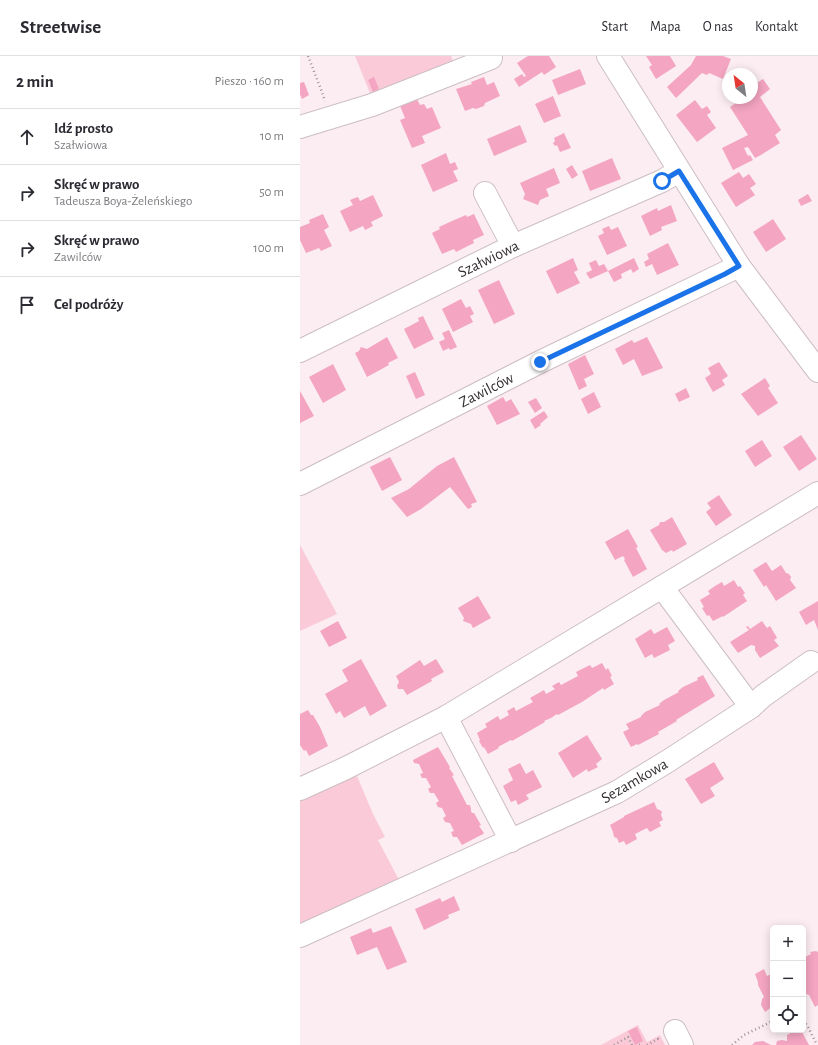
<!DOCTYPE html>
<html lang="pl">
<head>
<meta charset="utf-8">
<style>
  :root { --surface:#fff; --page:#f7f7f7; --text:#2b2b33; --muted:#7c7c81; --line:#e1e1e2 }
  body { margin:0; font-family:"Alegreya Sans",sans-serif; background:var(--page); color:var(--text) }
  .controls { position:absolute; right:12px; bottom:12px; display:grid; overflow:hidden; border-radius:6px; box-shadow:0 2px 10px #0003 }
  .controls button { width:36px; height:36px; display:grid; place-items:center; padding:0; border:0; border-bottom:1px solid var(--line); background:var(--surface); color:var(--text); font:20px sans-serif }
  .compass { position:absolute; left:422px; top:12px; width:36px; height:36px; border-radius:50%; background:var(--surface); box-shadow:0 2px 10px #0003; rotate:330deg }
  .stop { position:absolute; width:12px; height:12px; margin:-9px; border:3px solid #1a73e8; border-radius:50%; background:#fff }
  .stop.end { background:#1a73e8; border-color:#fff; box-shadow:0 1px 4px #0008 }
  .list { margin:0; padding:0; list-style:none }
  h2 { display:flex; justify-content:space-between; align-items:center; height:52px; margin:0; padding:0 16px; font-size:17px }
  h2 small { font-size:13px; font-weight:400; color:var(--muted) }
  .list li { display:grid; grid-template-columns:26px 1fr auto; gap:12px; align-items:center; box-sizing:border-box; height:56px; padding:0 16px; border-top:1px solid var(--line) }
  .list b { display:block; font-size:15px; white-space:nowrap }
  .list p { margin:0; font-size:13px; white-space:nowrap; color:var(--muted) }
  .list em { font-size:13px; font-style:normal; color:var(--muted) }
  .icon { flex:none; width:22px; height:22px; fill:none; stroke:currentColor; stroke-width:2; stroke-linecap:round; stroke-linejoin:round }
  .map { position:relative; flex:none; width:518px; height:989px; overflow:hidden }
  header { display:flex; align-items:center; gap:24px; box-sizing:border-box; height:56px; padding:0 20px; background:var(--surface); border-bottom:1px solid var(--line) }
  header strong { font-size:19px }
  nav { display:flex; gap:22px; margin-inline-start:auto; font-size:14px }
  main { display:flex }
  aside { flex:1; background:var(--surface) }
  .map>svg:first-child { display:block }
</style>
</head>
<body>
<header>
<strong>Streetwise</strong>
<nav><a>Start</a><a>Mapa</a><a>O nas</a><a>Kontakt</a></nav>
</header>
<main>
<aside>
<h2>2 min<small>Pieszo · 160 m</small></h2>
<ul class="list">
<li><svg class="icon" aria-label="ahead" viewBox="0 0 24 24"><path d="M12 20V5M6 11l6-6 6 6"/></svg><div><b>Idź prosto</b><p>Szałwiowa</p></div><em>10 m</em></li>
<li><svg class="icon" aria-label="right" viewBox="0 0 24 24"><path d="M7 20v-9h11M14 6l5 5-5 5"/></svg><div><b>Skręć w prawo</b><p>Tadeusza Boya-Żeleńskiego</p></div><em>50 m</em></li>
<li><svg class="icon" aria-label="right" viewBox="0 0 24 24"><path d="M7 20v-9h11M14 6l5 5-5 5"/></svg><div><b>Skręć w prawo</b><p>Zawilców</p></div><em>100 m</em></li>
<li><svg class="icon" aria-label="arrive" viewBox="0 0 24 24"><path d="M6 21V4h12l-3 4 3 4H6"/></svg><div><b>Cel podróży</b></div></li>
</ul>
</aside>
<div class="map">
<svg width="518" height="989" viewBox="0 0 518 989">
  <rect width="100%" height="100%" fill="#fcedf2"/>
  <g fill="#facad9">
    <polygon points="55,0 151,0 155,10 72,42"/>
    <polygon points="0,489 37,558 0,575"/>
    <polygon points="57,720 73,758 85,781 78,784 99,824 0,868 0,742"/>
    <polygon points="338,969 347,986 360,979 365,989 301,989"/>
  </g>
  <g fill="#f4a5c1">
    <polygon points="228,0 249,0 256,11 244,19 242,16 219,31 214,23 222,18 224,21 226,20 217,7"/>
    <polygon points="346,0 370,0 376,10 356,23 349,11 352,9"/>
    <polygon points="396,0 423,0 431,3 423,23 409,17 407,19 402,17 376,42 367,31 391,9"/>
    <polygon points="280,13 286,28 258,39 252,24"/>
    <polygon points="74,21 79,33 73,36 68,24"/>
    <polygon points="184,21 187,29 194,26 200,40 185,47 184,50 176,53 173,52 165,55 156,33 172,28 171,26"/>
    <polygon points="463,23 470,33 460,41 481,74 475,79 480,87 461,99 455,102 448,91 444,92 448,100 450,99 453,104 433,114 422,92 448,79 430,51 443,42 452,42 452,36 455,34 452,30"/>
    <polygon points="4,26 9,39 2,43 0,38 0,27"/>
    <polygon points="253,40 261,60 244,67 235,48"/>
    <polygon points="117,43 120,49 124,48 127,53 132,51 141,72 122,80 125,87 112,92 100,64 105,62 100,50"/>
    <polygon points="395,44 402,53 407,50 411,56 407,59 416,72 397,86 376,59"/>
    <polygon points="220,69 227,86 194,100 187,83"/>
    <polygon points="264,77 271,92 260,96 257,89 255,90 253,87 255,85 254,82"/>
    <polygon points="146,97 150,108 155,106 158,113 153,115 158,125 133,136 121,109"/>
    <polygon points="312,102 321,123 290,135 282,115"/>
    <polygon points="272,109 278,119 272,123 266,113"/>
    <polygon points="254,112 260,127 246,133 249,140 240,144 238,149 223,143 225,138 220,127"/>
    <polygon points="439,116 443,122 449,118 456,128 450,132 455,139 436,151 421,127"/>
    <polygon points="508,138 512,145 501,150 498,144"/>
    <polygon points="73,139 83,160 71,166 73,170 65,174 63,170 50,176 40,155 53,149 50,144 55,142 58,141 60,145"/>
    <polygon points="371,149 377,165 361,171 362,174 350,180 341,160 357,152 358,155"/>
    <polygon points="23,158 29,171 24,174 32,190 21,195 19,192 6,197 0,184 0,171 10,167 9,164"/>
    <polygon points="174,158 184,179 173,184 174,187 156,196 154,193 142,198 132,177 140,173 139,171 152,165 166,159 167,161"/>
    <polygon points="473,163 486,183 466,196 453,176"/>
    <polygon points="309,170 311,174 318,171 327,190 307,199 298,180 304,177 302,173"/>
    <polygon points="368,187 379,209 357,219 352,208 346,211 344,206 349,203 347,198"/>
    <polygon points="273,202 278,214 274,216 280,227 257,238 246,215"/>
    <polygon points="334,202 339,213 333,217 331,213 321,218 322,222 314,226 308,215"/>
    <polygon points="296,204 299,210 304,208 308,215 290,223 286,217 292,214 289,207"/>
    <polygon points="199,224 215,258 194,268 178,234"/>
    <polygon points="161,243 166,252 170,250 174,258 170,260 173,266 153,276 142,253"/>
    <polygon points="123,260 134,283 114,293 104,273 119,265 118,262"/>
    <polygon points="149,274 157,291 150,294 149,292 143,295 139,286 145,283 142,277"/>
    <polygon points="87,281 98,302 88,307 89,309 67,321 55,297 59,295 61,291 67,293"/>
    <polygon points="347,281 363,312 342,320 334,303 323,309 315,293 332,284 334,287"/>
    <polygon points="285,299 294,318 284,323 287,330 279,334 268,308"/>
    <polygon points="419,306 428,320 422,324 425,329 413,336 405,322 411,318 408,312"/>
    <polygon points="33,308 46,334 23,347 9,321"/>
    <polygon points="115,316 125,339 116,343 106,320"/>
    <polygon points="465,322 470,330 468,332 478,347 458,360 441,338"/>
    <polygon points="386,332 390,341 379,346 375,338"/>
    <polygon points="0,335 14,360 0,367"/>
    <polygon points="294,336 301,351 288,358 281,343"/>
    <polygon points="203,341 206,346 211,343 220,358 197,369 187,350"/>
    <polygon points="236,342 242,352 235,357 228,346"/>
    <polygon points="244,355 248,361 240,368 241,369 235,373 230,364"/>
    <polygon points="501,379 517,403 499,415 483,391"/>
    <polygon points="462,384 472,400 455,411 445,395"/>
    <polygon points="90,401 102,424 82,435 70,411"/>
    <polygon points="154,401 177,446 171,448 172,451 168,453 150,431 121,453 107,461 91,442 109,433 137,410"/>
    <polygon points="419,439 432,459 416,470 406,456 411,452 407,447"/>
    <polygon points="372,461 387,488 373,496 372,494 366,497 362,494 350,474 359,469 360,466 364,466"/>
    <polygon points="328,473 338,491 336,492 347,513 333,521 324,504 325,503 323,500 315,504 305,486"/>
    <polygon points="466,506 472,515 481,509 486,517 489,518 491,521 490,524 496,532 476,545 466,529 464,531 453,514"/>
    <polygon points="434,524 438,531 440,530 445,537 443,539 447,545 423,561 423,560 413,565 409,559 407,560 402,552 404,551 400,544 410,538 408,535 415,530 422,526 424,530"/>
    <polygon points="178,540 191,562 173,572 171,568 163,565 164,562 158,552"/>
    <polygon points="518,545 518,574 514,564 506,569 499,556"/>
    <polygon points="38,565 47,582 29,591 20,575"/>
    <polygon points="462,565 467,572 470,570 476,580 477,582 474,584 479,590 460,602 455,594 455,590 451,589 438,597 430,586 449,574 446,571 448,570 450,573"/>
    <polygon points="367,571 375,585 368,589 370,594 354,602 352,598 345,602 335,583 351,573 354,578"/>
    <polygon points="61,603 87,650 70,660 65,650 44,662 40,655 36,658 25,638 48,625 42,614"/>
    <polygon points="136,603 144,616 131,623 132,625 107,639 103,633 98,633 97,630 99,626 96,620 120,604 124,610"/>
    <polygon points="302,607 306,614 308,612 312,620 310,621 314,628 304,634 303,632 282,646 258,659 257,658 251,662 244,665 245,666 212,685 211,684 198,691 199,692 188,698 184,691 183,692 179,685 180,684 177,677 187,671 185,668 198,660 200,664 209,659 207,655 214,651 216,655 233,646 230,642 244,634 246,638 255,633 252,630 259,626 261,629 278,620 276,616 290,609 292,612"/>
    <polygon points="403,619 415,640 376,664 377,665 358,676 359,678 338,689 337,688 331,691 323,676 329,673 326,668 341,661 341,660 345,656 360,649 359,648 364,644 379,636 378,635 383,631 398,624 397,622"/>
    <polygon points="8,654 11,659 13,659 20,671 28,690 9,700 6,694 4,695 0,689 0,658"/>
    <polygon points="287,679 302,703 296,708 298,711 288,716 287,713 273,722 258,697"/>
    <polygon points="138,691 150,711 149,712 154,719 152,720 167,749 170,749 171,753 171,755 172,757 174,757 181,769 179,770 184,777 183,778 162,789 157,781 153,781 151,776 154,775 150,767 145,766 143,762 146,760 142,752 138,751 136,747 139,745 134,737 130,737 128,733 131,731 126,722 122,722 120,718 123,717 119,708 114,707 113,704"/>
    <polygon points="414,706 424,723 410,732 415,740 401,748 385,723"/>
    <polygon points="220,707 226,718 233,714 242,731 226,739 229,743 218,749 216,744 211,746 203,730 213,724 208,713"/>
    <polygon points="354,746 357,753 360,754 362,756 361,759 363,764 359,766 361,770 350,776 347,772 335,778 337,783 326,789 324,785 319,787 317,782 314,781 313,776 310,769 324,761 324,760"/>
    <polygon points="154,840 160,854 148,859 149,862 124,874 115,853 140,842 142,846"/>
    <polygon points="91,870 107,906 87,914 77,891 57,899 50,881 71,872 73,877"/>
    <polygon points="516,895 518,896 518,949 515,951 509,939 503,937 503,902 511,898 510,896"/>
    <polygon points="464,913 467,920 473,917 473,950 465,956 461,949 462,943 464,941 458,929 458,926 455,918"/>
    <polygon points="337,971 343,985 335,989 328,975"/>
    <polygon points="496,974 502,976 509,989 476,989 477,985 482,984 487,985 487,979"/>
    <polygon points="463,985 471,989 452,989 455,986"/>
  </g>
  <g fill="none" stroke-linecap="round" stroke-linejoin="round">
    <defs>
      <g id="minor">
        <polyline points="308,0 439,210 518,315"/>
        <polyline points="0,71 72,49 191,2"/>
        <polyline points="185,137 213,190"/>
        <polyline points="0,295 213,190 362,125 379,115"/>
        <polyline points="0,428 240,306 439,210"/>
        <polyline points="362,531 451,651"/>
        <polyline points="146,661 211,785"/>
        <polyline points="0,733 46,712 146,661 518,437"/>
        <polyline points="0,880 317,736 368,705 451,651 463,640 511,606"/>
        <polyline points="375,975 382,989"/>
      </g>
    </defs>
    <use href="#minor" stroke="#ccbec2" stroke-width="24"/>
    <g stroke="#9e9396" stroke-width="2.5" stroke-dasharray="1 3" stroke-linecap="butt">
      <polyline points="8,0 22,36 25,45"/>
      <polyline points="503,965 507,969 517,989"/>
      <polyline points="314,989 328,981 332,989"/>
      <polyline points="339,989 342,989"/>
      <polyline points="347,989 358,983 359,985"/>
      <polyline points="432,989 444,979 473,965"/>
    </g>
    <use href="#minor" stroke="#fff" stroke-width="22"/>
  </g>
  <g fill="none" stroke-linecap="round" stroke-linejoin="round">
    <polyline stroke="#1a73e8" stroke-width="5" points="240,306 425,218 439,210 379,115 362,125"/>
  </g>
  <g text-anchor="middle" stroke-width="3" stroke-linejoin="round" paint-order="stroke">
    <g font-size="16" fill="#332e2f" stroke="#fff">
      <text transform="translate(188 202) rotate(-26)" y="6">Szałwiowa</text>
      <text transform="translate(186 333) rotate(-27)" y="6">Zawilców</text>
      <text transform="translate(334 724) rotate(-30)" y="6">Sezamkowa</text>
    </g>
  </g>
</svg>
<div class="controls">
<button>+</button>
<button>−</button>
<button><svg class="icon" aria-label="locate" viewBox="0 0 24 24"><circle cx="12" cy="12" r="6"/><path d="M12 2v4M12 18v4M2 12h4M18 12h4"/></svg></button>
</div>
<svg class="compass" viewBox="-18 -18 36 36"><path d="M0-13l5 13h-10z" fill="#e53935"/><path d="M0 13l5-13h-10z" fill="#7c7c81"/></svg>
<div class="stop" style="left:362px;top:125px"></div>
<div class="stop end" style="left:240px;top:306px"></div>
</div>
</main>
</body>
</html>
